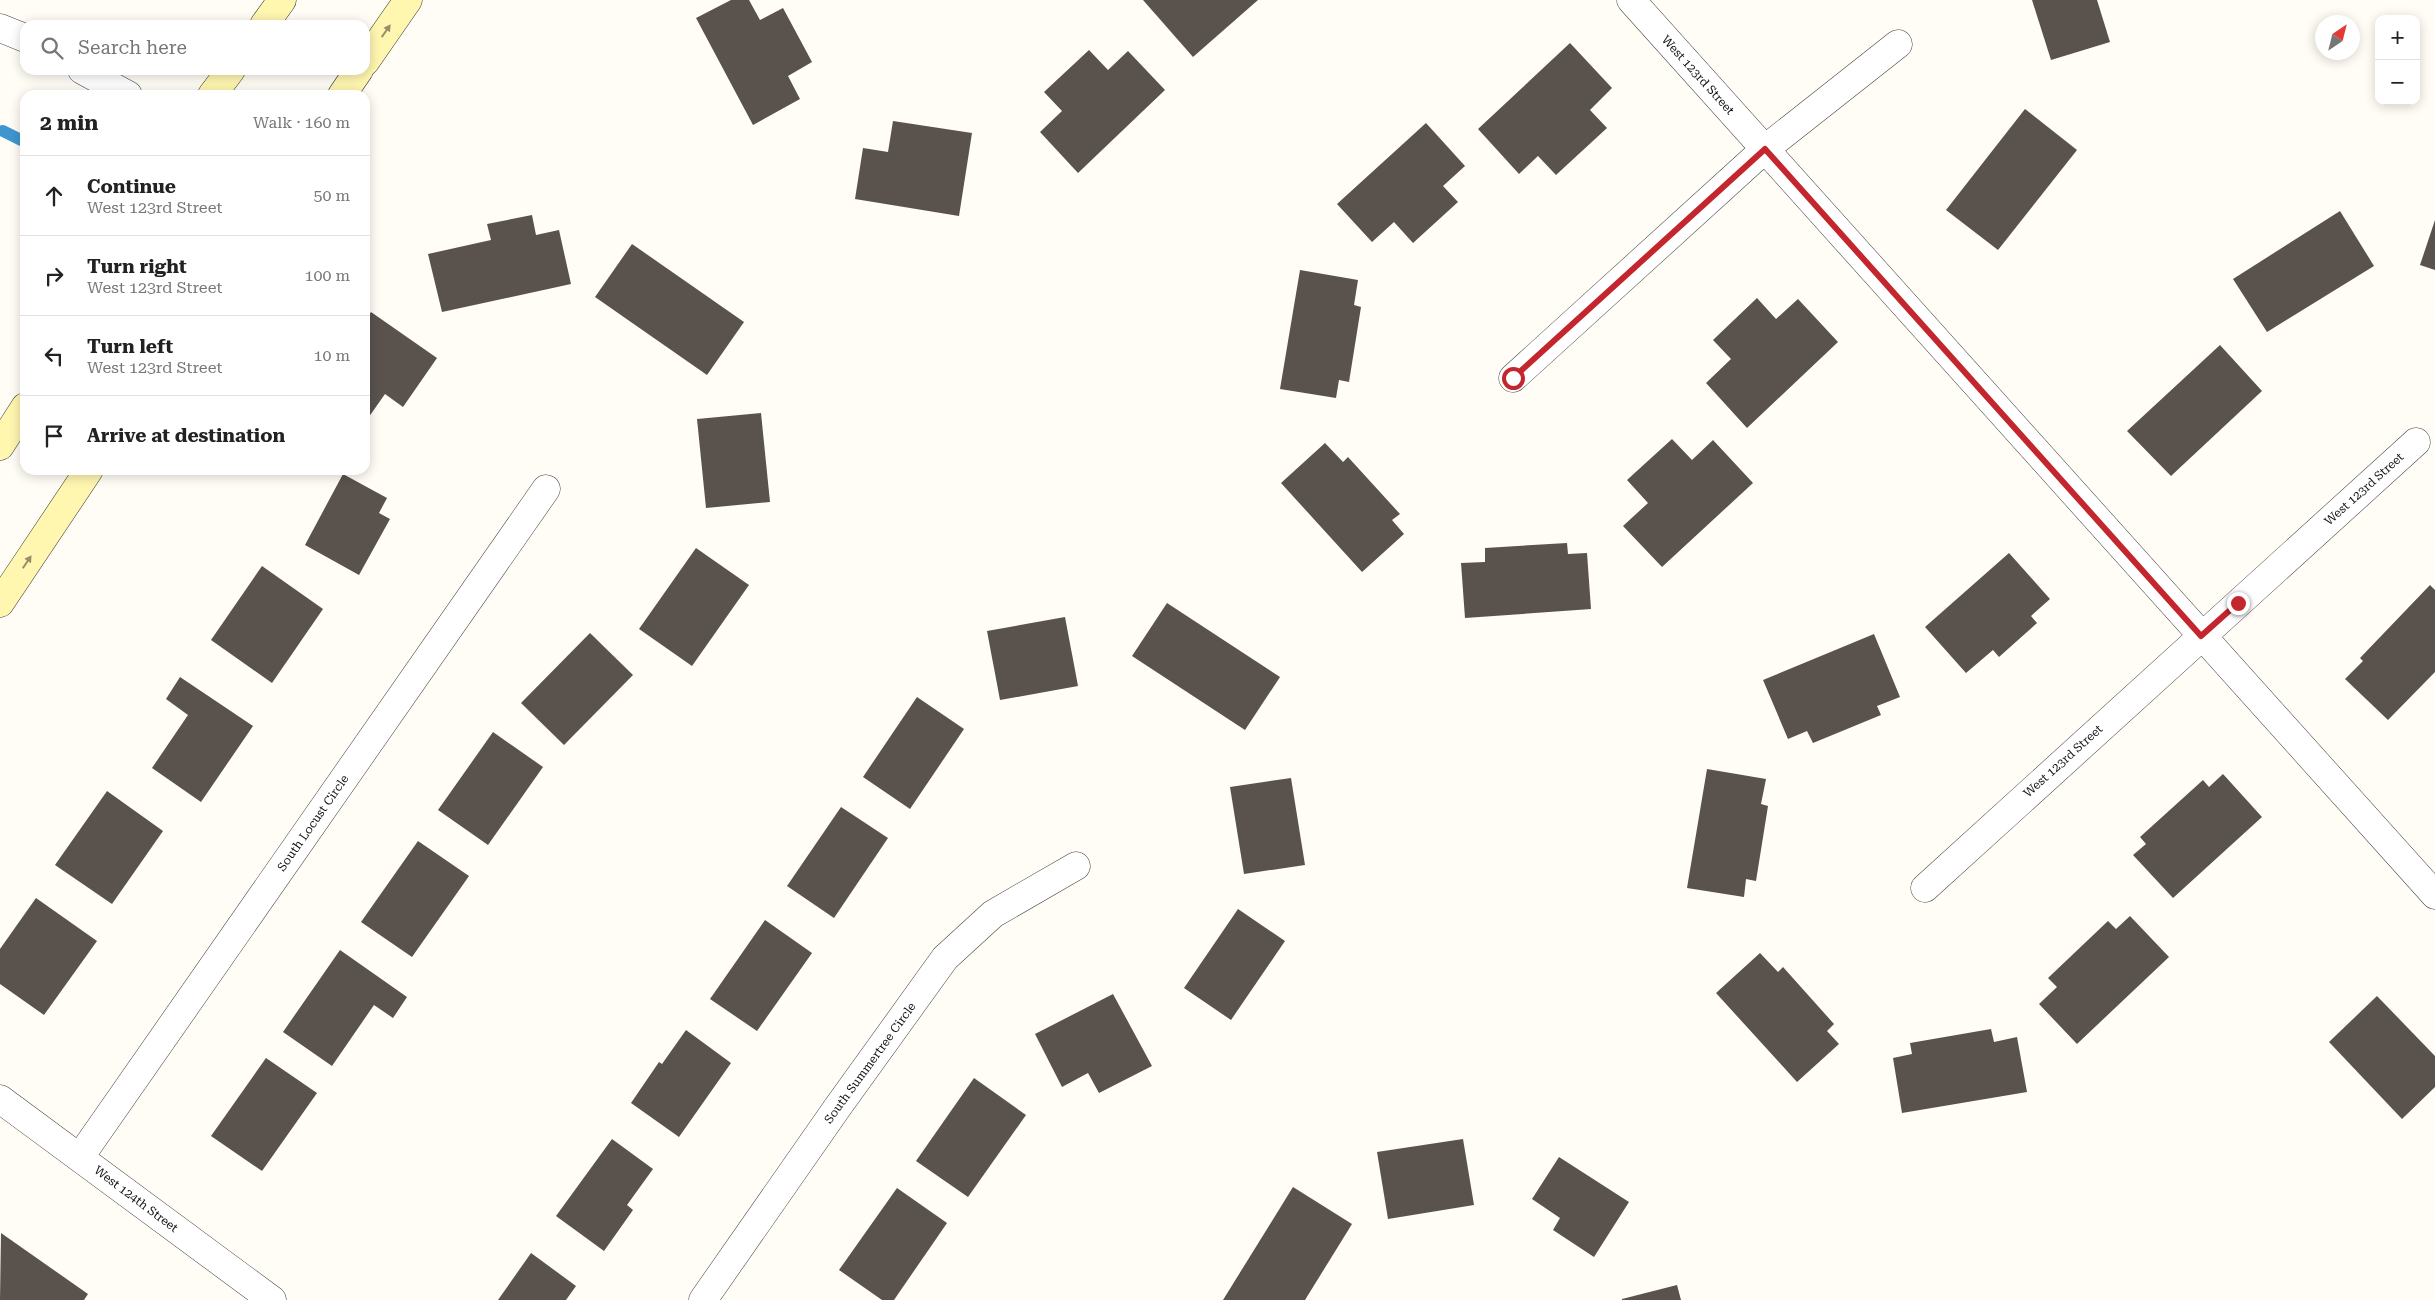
<!DOCTYPE html>
<html lang="en">
<head>
<meta charset="utf-8">
<style>
  :root { --surface:#fff; --page:#f2f2f2; --text:#222; --muted:#767676; --line:#e0e0e0 }
  body { margin:0; font-family:"Roboto Serif",serif; background:var(--page); color:var(--text) }
  .controls { position:absolute; right:15px; top:15px; display:grid; overflow:hidden; border-radius:10px; box-shadow:0 2px 12px #0003 }
  .controls button { width:45px; height:45px; display:grid; place-items:center; padding:0; border:0; border-bottom:1px solid var(--line); background:var(--surface); color:var(--text); font:25px sans-serif }
  .compass { position:absolute; left:2315px; top:15px; width:45px; height:45px; border-radius:50%; background:var(--surface); box-shadow:0 2px 12px #0003; rotate:35deg }
  .stop { position:absolute; width:15px; height:15px; margin:-11px; border:4px solid #c4262e; border-radius:50%; background:#fff }
  .stop.end { background:#c4262e; border-color:#fff; box-shadow:0 1px 5px #0008 }
  .list { margin:0; padding:0; list-style:none }
  h2 { display:flex; justify-content:space-between; align-items:center; height:65px; margin:0; padding:0 20px; font-size:21px }
  h2 small { font-size:16px; font-weight:400; color:var(--muted) }
  .list li { display:grid; grid-template-columns:32px 1fr auto; gap:15px; align-items:center; box-sizing:border-box; height:80px; padding:0 20px; border-top:1px solid var(--line) }
  .list b { display:block; font-size:19px; white-space:nowrap }
  .list p { margin:0; font-size:16px; white-space:nowrap; color:var(--muted) }
  .list em { font-size:16px; font-style:normal; color:var(--muted) }
  .icon { flex:none; width:28px; height:28px; fill:none; stroke:currentColor; stroke-width:2; stroke-linecap:round; stroke-linejoin:round }
  .map { position:relative; flex:none; width:2435px; height:1300px; overflow:hidden }
  .search { position:absolute; background:var(--surface); box-shadow:0 2px 12px #0003; left:20px; top:20px; width:350px; height:55px; display:flex; align-items:center; gap:12px; box-sizing:border-box; padding:0 18px; border-radius:15px; color:var(--muted); font-size:19px }
  .panel { position:absolute; background:var(--surface); box-shadow:0 2px 12px #0003; left:20px; top:90px; width:350px; height:385px; border-radius:15px }
  .map>svg:first-child { display:block }
</style>
</head>
<body>
<div class="map">
<svg width="2435" height="1300" viewBox="0 0 2435 1300">
  <rect width="100%" height="100%" fill="#fffdf5"/>
  <g fill="none" stroke-linecap="round" stroke-linejoin="round">
    <polyline stroke="#3f96cf" stroke-width="12" points="3,131 21,140 25,139"/>
  </g>
  <g fill="#5a524d">
    <polygon points="731,0 749,0 760,20 783,8 812,62 788,76 800,99 753,125 696,18"/>
    <polygon points="1143,0 1258,0 1193,57"/>
    <polygon points="2032,0 2097,0 2110,42 2051,60"/>
    <polygon points="1570,43 1612,88 1590,110 1607,128 1556,175 1538,156 1519,174 1478,129"/>
    <polygon points="1089,50 1108,70 1128,51 1165,90 1078,173 1040,132 1062,111 1044,92"/>
    <polygon points="2025,109 2077,150 1998,250 1946,210"/>
    <polygon points="893,121 972,133 959,216 855,199 863,148 888,152"/>
    <polygon points="1426,123 1465,166 1443,186 1458,202 1413,243 1394,222 1372,242 1337,204"/>
    <polygon points="2340,211 2374,266 2267,332 2233,279"/>
    <polygon points="532,215 536,235 559,230 571,284 442,312 428,254 491,240 487,224"/>
    <polygon points="2435,220 2435,270 2420,265"/>
    <polygon points="632,244 744,322 707,375 595,297"/>
    <polygon points="1300,270 1358,280 1354,305 1361,307 1349,382 1339,380 1336,398 1280,389"/>
    <polygon points="1757,298 1776,319 1798,299 1838,342 1747,428 1706,383 1731,359 1713,340"/>
    <polygon points="371,312 437,358 403,407 385,394 366,421 365,321"/>
    <polygon points="2220,345 2262,391 2171,476 2127,431"/>
    <polygon points="761,413 770,502 706,508 697,419"/>
    <polygon points="1672,439 1692,460 1713,440 1753,483 1662,567 1623,526 1648,503 1627,480"/>
    <polygon points="1325,443 1343,462 1348,457 1400,514 1392,520 1404,534 1362,572 1281,483"/>
    <polygon points="343,474 387,498 379,513 390,519 359,575 305,545"/>
    <polygon points="1567,543 1568,554 1587,553 1591,609 1465,618 1461,563 1485,562 1485,548"/>
    <polygon points="696,548 749,585 692,666 639,629"/>
    <polygon points="2009,553 2050,599 2031,616 2037,623 1999,657 1993,650 1966,673 1925,627"/>
    <polygon points="262,566 323,609 272,683 211,640"/>
    <polygon points="2430,585 2435,590 2435,672 2388,720 2345,679 2363,661 2360,658"/>
    <polygon points="1167,603 1280,677 1245,730 1132,656"/>
    <polygon points="1065,617 1078,686 1000,700 987,631"/>
    <polygon points="590,633 633,675 564,745 521,703"/>
    <polygon points="1874,634 1900,697 1877,706 1881,715 1813,743 1807,731 1788,739 1763,680"/>
    <polygon points="180,677 253,726 201,802 152,768 188,715 166,699"/>
    <polygon points="917,697 964,729 910,809 863,777"/>
    <polygon points="493,732 543,767 488,845 438,810"/>
    <polygon points="1707,769 1766,779 1761,804 1768,806 1756,881 1746,879 1744,897 1687,888"/>
    <polygon points="2223,774 2262,817 2173,898 2133,855 2146,844 2140,837 2203,780 2209,787"/>
    <polygon points="1291,778 1305,865 1244,874 1230,787"/>
    <polygon points="107,791 163,831 112,904 55,865"/>
    <polygon points="841,807 888,838 834,918 787,886"/>
    <polygon points="418,841 469,876 412,957 361,922"/>
    <polygon points="36,898 97,941 44,1015 0,984 0,949"/>
    <polygon points="1238,909 1285,941 1231,1020 1184,988"/>
    <polygon points="2130,916 2169,957 2077,1044 2039,1004 2057,987 2048,978 2108,921 2116,929"/>
    <polygon points="765,920 812,953 757,1031 710,999"/>
    <polygon points="340,950 407,997 393,1018 374,1005 332,1066 283,1032"/>
    <polygon points="1760,953 1778,972 1783,967 1834,1024 1827,1031 1839,1044 1797,1082 1716,993"/>
    <polygon points="1113,994 1152,1066 1099,1093 1088,1073 1062,1087 1035,1034"/>
    <polygon points="2377,996 2435,1056 2435,1087 2402,1119 2329,1042"/>
    <polygon points="1991,1029 1994,1042 2017,1037 2027,1092 1902,1113 1893,1058 1912,1054 1910,1043"/>
    <polygon points="686,1030 731,1063 679,1137 631,1103 659,1062 662,1064"/>
    <polygon points="266,1058 317,1093 262,1171 211,1136"/>
    <polygon points="974,1078 1026,1115 968,1197 916,1161"/>
    <polygon points="612,1139 653,1169 627,1205 633,1210 604,1251 556,1216"/>
    <polygon points="1463,1139 1474,1205 1388,1219 1377,1152"/>
    <polygon points="1559,1157 1629,1202 1594,1257 1553,1230 1560,1218 1532,1199"/>
    <polygon points="1293,1187 1352,1224 1305,1300 1223,1300"/>
    <polygon points="897,1188 947,1223 894,1300 882,1300 839,1270"/>
    <polygon points="1,1233 88,1294 84,1300 0,1300"/>
    <polygon points="531,1253 576,1286 566,1300 498,1300"/>
    <polygon points="1677,1285 1681,1300 1622,1300 1622,1299"/>
  </g>
  <g fill="none" stroke-linecap="round" stroke-linejoin="round">
    <defs>
      <g id="minor">
        <polyline points="1513,378 1765,149 1898,44"/>
        <polyline points="1925,888 2416,442"/>
        <polyline points="0,1099 272,1300"/>
        <polyline points="80,1157 546,489"/>
        <polyline points="703,1300 837,1108 945,958 993,914 1076,866"/>
      </g>
      <g id="tertiary">
        <polyline points="1631,0 2435,895"/>
        <polyline points="0,28 25,38"/>
        <polyline points="82,70 128,95"/>
      </g>
      <g id="secondary">
        <polyline points="264,25 282,0"/>
        <polyline points="365,62 408,0"/>
        <polyline points="212,95 231,70"/>
        <polyline points="342,95 359,70"/>
        <polyline points="0,446 25,407"/>
        <polyline points="0,603 89,470"/>
      </g>
    </defs>
    <use href="#minor" stroke="#444" stroke-width="29"/>
    <use href="#tertiary" stroke="#444" stroke-width="29"/>
    <use href="#secondary" stroke="#333" stroke-width="29"/>
    <use href="#minor" stroke="#fff" stroke-width="28"/>
    <use href="#tertiary" stroke="#fff" stroke-width="28"/>
    <use href="#secondary" stroke="#fff6b0" stroke-width="28"/>
  </g>
  <defs><path id="oneway-solid" d="M-6-.8H1V-3.2L6.5 0L1 3.2V.8H-6Z" transform="scale(1.25)"/></defs>
  <g fill="#948f68">
    <use href="#oneway-solid" transform="translate(386 31) rotate(-55)"/>
    <use href="#oneway-solid" transform="translate(27 562) rotate(-56)"/>
  </g>
  <g fill="none" stroke-linecap="round" stroke-linejoin="round">
    <polyline stroke="#c4262e" stroke-width="6" points="1513,378 1765,149 2201,636 2238,603"/>
  </g>
  <g text-anchor="middle" stroke-width="5" stroke-linejoin="round" paint-order="stroke">
    <g font-size="12" fill="#111" stroke="#fff">
      <text transform="translate(1698 75) rotate(48)" y="4">West 123rd Street</text>
      <text transform="translate(2364 489) rotate(-42)" y="4">West 123rd Street</text>
      <text transform="translate(2063 761) rotate(-42)" y="4">West 123rd Street</text>
      <text transform="translate(313 823) rotate(-55)" y="4">South Locust Circle</text>
      <text transform="translate(870 1063) rotate(-54)" y="4">South Summertree Circle</text>
      <text transform="translate(136 1199) rotate(37)" y="4">West 124th Street</text>
    </g>
  </g>
</svg>
<div class="controls">
<button>+</button>
<button>−</button>
</div>
<svg class="compass" viewBox="-18 -18 36 36"><path d="M0-13l5 13h-10z" fill="#e53935"/><path d="M0 13l5-13h-10z" fill="#767676"/></svg>
<div class="stop" style="left:1513px;top:378px"></div>
<div class="stop end" style="left:2238px;top:603px"></div>
<div class="search"><svg class="icon" aria-label="search" viewBox="0 0 24 24"><circle cx="10" cy="10" r="6"/><path d="M15 15l6 6"/></svg>Search here</div>
<section class="panel">
<h2>2 min<small>Walk · 160 m</small></h2>
<ul class="list">
<li><svg class="icon" aria-label="ahead" viewBox="0 0 24 24"><path d="M12 20V5M6 11l6-6 6 6"/></svg><div><b>Continue</b><p>West 123rd Street</p></div><em>50 m</em></li>
<li><svg class="icon" aria-label="right" viewBox="0 0 24 24"><path d="M7 20v-9h11M14 6l5 5-5 5"/></svg><div><b>Turn right</b><p>West 123rd Street</p></div><em>100 m</em></li>
<li><svg class="icon" aria-label="left" viewBox="0 0 24 24"><path d="M17 20v-9H6M10 6l-5 5 5 5"/></svg><div><b>Turn left</b><p>West 123rd Street</p></div><em>10 m</em></li>
<li><svg class="icon" aria-label="arrive" viewBox="0 0 24 24"><path d="M6 21V4h12l-3 4 3 4H6"/></svg><div><b>Arrive at destination</b></div></li>
</ul>
</section>
</div>
</body>
</html>
